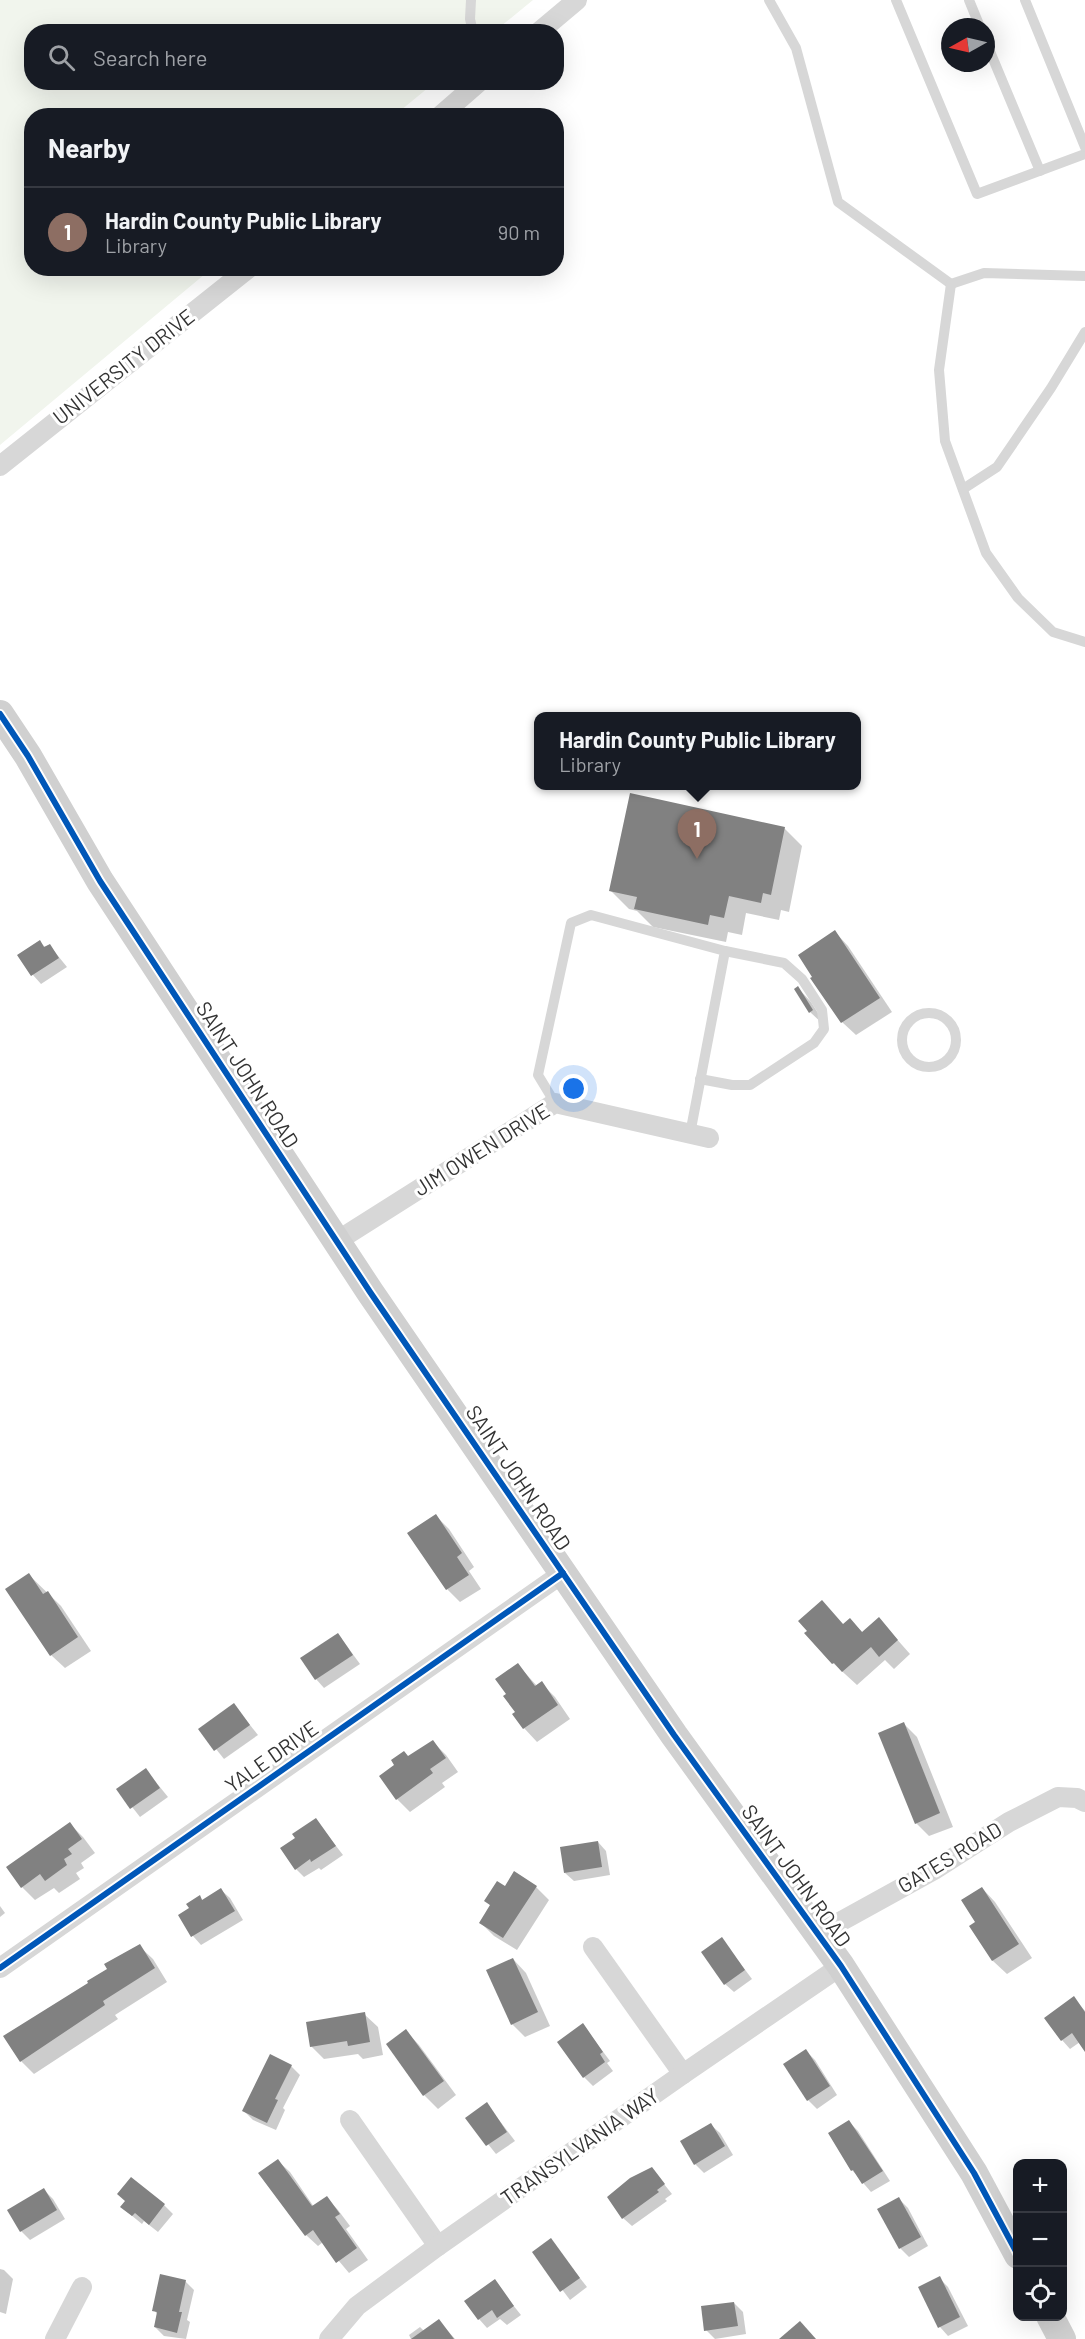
<!DOCTYPE html>
<html lang="en">
<head>
<meta charset="utf-8">
<style>
  :root { --surface:#171b24; --page:#20242c; --text:#f1f3f6; --muted:#9ea1a6; --line:#363941; --accent:#7a7a7a }
  body { margin:0; font-family:Barlow,sans-serif; background:var(--page); color:var(--text) }
  .controls { position:absolute; right:18px; bottom:18px; display:grid; overflow:hidden; border-radius:12px; box-shadow:0 6px 24px #0002 }
  .controls button { width:54px; height:54px; display:grid; place-items:center; padding:0; border:0; border-bottom:2px solid var(--line); background:var(--surface); color:var(--text); font:30px sans-serif }
  .compass { position:absolute; left:941px; top:18px; width:54px; height:54px; border-radius:50%; background:var(--surface); box-shadow:0 6px 24px #0002; rotate:262deg }
  .you { position:absolute; left:574px; top:1089px; width:21px; height:21px; margin:-15px; border:4px solid #fff; border-radius:50%; background:#1a73e8; box-shadow:0 0 0 9px #1a73e833 }
  .badge { display:grid; place-items:center; width:39px; height:39px; border-radius:50%; background:var(--accent); color:#fff; font-size:20px; font-weight:700 }
  .pin { position:absolute; translate:-50% -50px; filter:drop-shadow(0 2px 3px #0008) }
  .pin::after { content:''; position:absolute; top:32px; width:21px; height:18px; background:inherit; clip-path:polygon(0 0,100% 0,50% 100%) }
  .popup { position:absolute; left:534px; top:712px; width:327px; height:78px; box-sizing:border-box; display:grid; place-content:center; border-radius:12px; background:var(--surface); filter:drop-shadow(0 2px 4px #0005); font-size:20px; white-space:nowrap; color:var(--muted) }
  .popup b { font-size:22px; color:var(--text) }
  .popup::after { content:''; position:absolute; left:50%; top:100%; margin-left:-12px; border:12px solid transparent; border-top-color:var(--surface) }
  .list { margin:0; padding:0; list-style:none }
  h2 { display:flex; justify-content:space-between; align-items:center; height:78px; margin:0; padding:0 24px; font-size:26px }
  h2 small { font-size:20px; font-weight:400; color:var(--muted) }
  .list li { display:grid; grid-template-columns:39px 1fr auto; gap:18px; align-items:center; box-sizing:border-box; height:90px; padding:0 24px; border-top:2px solid var(--line) }
  .list b { display:block; font-size:22px; white-space:nowrap }
  .list p { margin:0; font-size:20px; white-space:nowrap; color:var(--muted) }
  .list em { font-size:20px; font-style:normal; color:var(--muted) }
  .icon { flex:none; width:33px; height:33px; fill:none; stroke:currentColor; stroke-width:2; stroke-linecap:round; stroke-linejoin:round }
  .map { position:relative; flex:none; width:1085px; height:2339px; overflow:hidden }
  .search { position:absolute; background:var(--surface); box-shadow:0 6px 24px #0002; left:24px; top:24px; width:540px; height:66px; display:flex; align-items:center; gap:15px; box-sizing:border-box; padding:0 21px; border-radius:24px; color:var(--muted); font-size:22px }
  .panel { position:absolute; background:var(--surface); box-shadow:0 6px 24px #0002; left:24px; top:108px; width:540px; height:168px; border-radius:24px }
  .map>svg:first-child { display:block }
</style>
</head>
<body>
<div class="map">
<svg width="1085" height="2339" viewBox="0 0 1085 2339">
  <rect width="100%" height="100%" fill="#fff"/>
  <polygon fill="#f1f5ed" points="0,0 533,0 495,31 32,32 32,82 434,83 395,115 32,116 32,268 211,269 0,445"/>
  <g fill="#0003">
    <polygon points="784,828 802,846 789,912 781,910 779,920 746,913 742,935 728,932 726,942 653,927 637,911 629,909 611,891"/>
    <polygon points="835,932 848,946 892,1012 856,1035 842,1022"/>
    <polygon points="40,942 46,948 50,946 67,967 41,984 33,975"/>
    <polygon points="798,988 811,1002 825,1024 824,1025 810,1012"/>
    <polygon points="436,1516 449,1529 474,1567 469,1571 481,1589 460,1602 447,1589"/>
    <polygon points="29,1575 61,1606 91,1651 65,1668 51,1655"/>
    <polygon points="879,1619 910,1654 894,1669 885,1660 857,1685 833,1663 850,1620 863,1633"/>
    <polygon points="338,1634 360,1664 324,1688 316,1679"/>
    <polygon points="518,1665 537,1686 541,1683 555,1697 570,1719 537,1742 524,1728 508,1695"/>
    <polygon points="234,1705 258,1735 224,1759 200,1729"/>
    <polygon points="904,1724 917,1737 953,1827 929,1836 916,1823"/>
    <polygon points="433,1742 446,1755 458,1772 442,1783 445,1787 410,1812 397,1799 408,1758"/>
    <polygon points="146,1770 168,1797 140,1817 118,1789"/>
    <polygon points="316,1820 343,1855 321,1870 319,1868 304,1877 296,1869 297,1838"/>
    <polygon points="70,1824 83,1837 95,1853 81,1863 84,1868 76,1873 80,1879 59,1893 54,1888 35,1900 22,1887"/>
    <polygon points="598,1842 606,1851 610,1875 574,1881 565,1873"/>
    <polygon points="536,1887 549,1900 517,1950 494,1936 480,1922 491,1906 486,1901 505,1888"/>
    <polygon points="982,1888 995,1902 1032,1958 1007,1974 993,1961 971,1926 977,1922"/>
    <polygon points="221,1890 230,1898 243,1920 201,1945 193,1936 180,1916 191,1909 200,1897 203,1901"/>
    <polygon points="0,1906 5,1913 0,1917"/>
    <polygon points="722,1939 752,1979 734,1992 725,1984"/>
    <polygon points="139,1946 153,1959 167,1982 115,2015 118,2019 34,2074 21,2061 90,1983"/>
    <polygon points="513,1959 526,1973 550,2026 525,2037 512,2024"/>
    <polygon points="1074,1998 1085,2011 1085,2047 1080,2042 1070,2049 1062,2040"/>
    <polygon points="364,2014 378,2027 383,2055 363,2059 358,2054 324,2059 311,2046"/>
    <polygon points="583,2025 610,2061 607,2063 613,2071 593,2086 584,2077"/>
    <polygon points="406,2031 419,2045 456,2095 438,2109 424,2095 388,2045"/>
    <polygon points="806,2051 815,2060 837,2095 817,2109 808,2100"/>
    <polygon points="291,2066 300,2075 283,2108 285,2110 276,2130 253,2120 244,2111"/>
    <polygon points="487,2104 515,2141 496,2154 467,2118"/>
    <polygon points="849,2122 858,2131 890,2181 871,2192 852,2170"/>
    <polygon points="711,2125 720,2133 733,2155 704,2173 695,2164"/>
    <polygon points="278,2161 290,2172 314,2207 327,2198 338,2210 350,2226 346,2229 368,2260 349,2273 323,2242 318,2246 306,2235"/>
    <polygon points="652,2169 672,2194 665,2199 667,2201 632,2226 623,2218"/>
    <polygon points="44,2190 53,2199 65,2219 30,2240 21,2231 10,2211"/>
    <polygon points="899,2199 908,2208 928,2246 909,2257 900,2248"/>
    <polygon points="126,2202 164,2205 173,2214 158,2232 144,2221 142,2224 131,2215 122,2207"/>
    <polygon points="550,2240 587,2287 570,2300 534,2252"/>
    <polygon points="0,2269 4,2270 13,2279 6,2314 0,2312"/>
    <polygon points="939,2278 948,2287 968,2326 948,2336 940,2327"/>
    <polygon points="185,2281 194,2290 187,2320 190,2322 186,2339 164,2336 155,2327 158,2315 154,2310"/>
    <polygon points="494,2281 521,2315 507,2325 500,2319 487,2328 479,2319"/>
    <polygon points="734,2303 743,2312 746,2334 715,2339 706,2330"/>
    <polygon points="439,2321 455,2339 411,2339 409,2335 420,2327 424,2331"/>
  </g>
  <g fill="#818181">
    <polygon points="630,793 785,827 771,895 763,893 761,903 729,896 724,918 710,915 708,925 634,909 637,897 609,891"/>
    <polygon points="835,930 880,998 841,1023 810,978 812,977 798,955"/>
    <polygon points="40,940 44,947 50,944 59,958 31,976 17,955"/>
    <polygon points="798,986 813,1010 809,1013 794,989"/>
    <polygon points="436,1514 462,1553 457,1557 469,1575 446,1590 407,1533"/>
    <polygon points="29,1573 43,1594 48,1591 78,1637 50,1656 5,1589"/>
    <polygon points="822,1600 843,1624 850,1618 862,1632 879,1617 898,1640 879,1657 871,1647 842,1672 834,1663 832,1664 804,1633 807,1631 798,1621"/>
    <polygon points="338,1633 353,1655 315,1680 300,1658"/>
    <polygon points="518,1663 535,1686 542,1681 558,1705 523,1729 512,1714 515,1712 503,1696 506,1694 495,1679"/>
    <polygon points="234,1703 250,1725 214,1751 198,1729"/>
    <polygon points="904,1722 940,1813 915,1824 878,1733"/>
    <polygon points="433,1740 446,1758 430,1769 433,1773 396,1800 379,1776 394,1765 391,1760 404,1751 408,1756"/>
    <polygon points="146,1768 160,1788 130,1809 116,1789"/>
    <polygon points="316,1818 336,1846 311,1862 310,1859 295,1870 280,1848 295,1838 292,1834"/>
    <polygon points="70,1822 82,1839 68,1849 72,1854 64,1859 67,1865 45,1881 40,1874 21,1888 6,1867"/>
    <polygon points="598,1841 602,1867 564,1873 560,1847"/>
    <polygon points="514,1871 537,1886 503,1938 479,1923 490,1905 484,1901 497,1881 505,1886"/>
    <polygon points="982,1887 1019,1944 992,1961 969,1926 975,1922 961,1900"/>
    <polygon points="221,1888 235,1911 191,1937 178,1915 189,1908 186,1904 200,1895 202,1900"/>
    <polygon points="722,1937 745,1970 724,1985 701,1952"/>
    <polygon points="140,1944 155,1968 103,2001 105,2005 20,2062 3,2036 88,1983 87,1981 107,1969 104,1964"/>
    <polygon points="513,1958 538,2012 511,2025 486,1970"/>
    <polygon points="1074,1996 1085,2012 1085,2052 1072,2033 1061,2041 1044,2018"/>
    <polygon points="365,2012 370,2042 348,2046 347,2041 310,2047 306,2022"/>
    <polygon points="583,2023 603,2052 600,2054 605,2062 583,2078 557,2042"/>
    <polygon points="406,2029 444,2081 423,2096 386,2044"/>
    <polygon points="806,2049 830,2086 807,2101 783,2064"/>
    <polygon points="270,2054 292,2065 275,2099 278,2100 267,2123 242,2111"/>
    <polygon points="487,2102 507,2132 486,2146 465,2118"/>
    <polygon points="849,2120 883,2171 862,2184 853,2170 851,2171 828,2133"/>
    <polygon points="711,2123 725,2146 694,2165 680,2141"/>
    <polygon points="278,2159 312,2206 327,2196 340,2214 335,2217 357,2248 336,2263 313,2230 305,2236 258,2173"/>
    <polygon points="652,2167 665,2184 657,2190 659,2192 622,2219 607,2197 630,2178"/>
    <polygon points="131,2177 165,2204 149,2225 135,2213 132,2216 120,2207 125,2201 117,2194"/>
    <polygon points="44,2188 57,2210 20,2232 7,2210"/>
    <polygon points="899,2197 921,2237 899,2249 877,2209"/>
    <polygon points="551,2238 580,2278 560,2292 532,2252"/>
    <polygon points="160,2274 186,2280 179,2312 182,2312 177,2333 154,2327 157,2312 152,2311"/>
    <polygon points="940,2276 960,2317 938,2328 918,2287"/>
    <polygon points="495,2279 514,2306 497,2318 492,2310 478,2320 464,2301"/>
    <polygon points="734,2302 738,2326 704,2331 701,2306"/>
    <polygon points="439,2319 454,2339 411,2339"/>
    <polygon points="800,2321 816,2339 779,2339"/>
  </g>
  <g fill="none" stroke-linecap="round" stroke-linejoin="round">
    <g stroke="#d7d7d7" stroke-width="10">
      <polyline points="471,0 470,19 473,32"/>
      <polyline points="769,0 796,48 838,202 951,284"/>
      <polyline points="896,0 977,194 1085,154"/>
      <polyline points="969,0 980,27"/>
      <polyline points="1025,0 1085,147"/>
      <polyline points="986,42 1040,171"/>
      <polyline points="951,284 939,370 945,441 986,553 1018,598 1053,632 1085,642"/>
      <polyline points="951,284 984,273 1085,276"/>
      <polyline points="963,489 997,467 1051,388 1085,332"/>
      <circle cx="929" cy="1040" r="27"/>
      <polyline points="700,1079 732,1085 750,1085 814,1043 824,1029 822,1010 802,979 784,963 725,951"/>
      <polyline points="555,1103 538,1075 571,923 591,915 725,951 690,1134"/>
    </g>
    <g stroke="#d7d7d7" stroke-width="20">
      <polyline points="539,32 577,0"/>
      <polyline points="440,116 479,82"/>
      <polyline points="0,466 249,268"/>
      <polyline points="337,1241 555,1103 709,1138"/>
      <polyline points="818,1934 934,1870 1009,1822 1058,1797 1077,1798 1085,1802"/>
      <polyline points="593,1947 683,2074"/>
      <polyline points="0,1968 563,1573"/>
      <polyline points="350,2120 438,2246"/>
      <polyline points="55,2339 82,2287"/>
      <polyline points="329,2339 357,2306 438,2246 683,2074 841,1966"/>
    </g>
    <g stroke="#d0d0d0" stroke-width="28">
      <polyline points="0,714 28,756 100,881 370,1292 674,1735 841,1966 974,2173 1018,2255"/>
      <polyline points="1050,2316 1062,2339"/>
    </g>
    <defs>
      <g id="cycleway">
        <polyline points="0,714 28,756 100,881 370,1292 674,1735 841,1966 974,2173 1018,2255"/>
        <polyline points="0,1968 563,1573"/>
      </g>
    </defs>
    <use href="#cycleway" stroke="#fff" stroke-width="10"/>
    <use href="#cycleway" stroke="#0057b8" stroke-width="6"/>
  </g>
  <g text-anchor="middle" stroke-width="6" stroke-linejoin="round" paint-order="stroke">
    <g font-size="21" fill="#333" stroke="#fff">
      <text transform="translate(124 367) rotate(-38)" y="7">UNIVERSITY DRIVE</text>
      <text transform="translate(247 1075) rotate(57)" y="7">SAINT JOHN ROAD</text>
      <text transform="translate(482 1150) rotate(-32)" y="7">JIM OWEN DRIVE</text>
      <text transform="translate(518 1478) rotate(56)" y="7">SAINT JOHN ROAD</text>
      <text transform="translate(272 1757) rotate(-35)" y="7">YALE DRIVE</text>
      <text transform="translate(950 1858) rotate(-31)" y="7">GATES ROAD</text>
      <text transform="translate(796 1876) rotate(54)" y="7">SAINT JOHN ROAD</text>
      <text transform="translate(580 2147) rotate(-35)" y="7">TRANSYLVANIA WAY</text>
    </g>
  </g>
</svg>
<div class="controls">
<button>+</button>
<button>−</button>
<button><svg class="icon" aria-label="locate" viewBox="0 0 24 24"><circle cx="12" cy="12" r="6"/><path d="M12 2v4M12 18v4M2 12h4M18 12h4"/></svg></button>
</div>
<svg class="compass" viewBox="-18 -18 36 36"><path d="M0-13l5 13h-10z" fill="#e53935"/><path d="M0 13l5-13h-10z" fill="#9ea1a6"/></svg>
<div class="you"></div>
<div class="pin badge" style="left:697px;top:859px;background:#8d6e63">1</div>
<div class="popup"><b>Hardin County Public Library</b>Library</div>
<div class="search"><svg class="icon" aria-label="search" viewBox="0 0 24 24"><circle cx="10" cy="10" r="6"/><path d="M15 15l6 6"/></svg>Search here</div>
<section class="panel">
<h2>Nearby<small></small></h2>
<ul class="list">
<li><span class="badge" style="background:#8d6e63">1</span><div><b>Hardin County Public Library</b><p>Library</p></div><em>90 m</em></li>
</ul>
</section>
</div>
</body>
</html>
